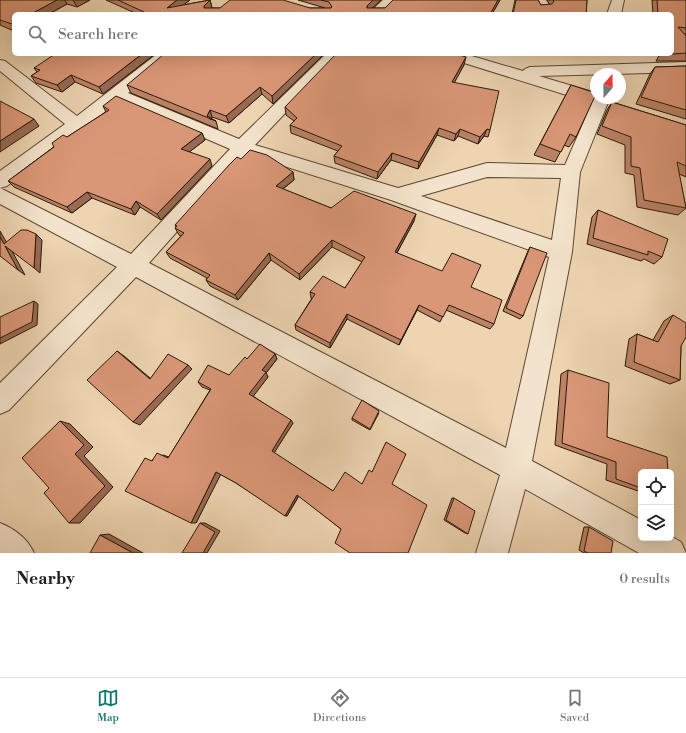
<!DOCTYPE html>
<html lang="en">
<head>
<meta charset="utf-8">
<style>
  :root { --surface:#fff; --page:#f6f6f6; --text:#222; --muted:#767676; --line:#e0e0e0; --accent:#0f766e }
  body { margin:0; font-family:"Libre Bodoni",serif; background:var(--page); color:var(--text) }
  .controls { position:absolute; right:12px; bottom:12px; display:grid; overflow:hidden; border-radius:6px; box-shadow:0 4px 16px #0002 }
  .controls button { width:36px; height:36px; display:grid; place-items:center; padding:0; border:0; border-bottom:1px solid var(--line); background:var(--surface); color:var(--text); font:20px sans-serif }
  .compass { position:absolute; left:590px; top:68px; width:36px; height:36px; border-radius:50%; background:var(--surface); box-shadow:0 4px 16px #0002; rotate:20deg }
  .list { margin:0; padding:0; list-style:none }
  h2 { display:flex; justify-content:space-between; align-items:center; height:52px; margin:0; padding:0 16px; font-size:17px }
  h2 small { font-size:13px; font-weight:400; color:var(--muted) }
  .icon { flex:none; width:22px; height:22px; fill:none; stroke:currentColor; stroke-width:2; stroke-linecap:round; stroke-linejoin:round }
  .map { position:relative; flex:none; width:686px; height:553px; overflow:hidden }
  .search { position:absolute; background:var(--surface); box-shadow:0 4px 16px #0002; left:12px; right:12px; top:12px; height:44px; display:flex; align-items:center; gap:10px; box-sizing:border-box; padding:0 14px; border-radius:6px; color:var(--muted); font-size:15px }
  .sheet { height:124px; background:var(--surface) }
  nav { display:flex; justify-content:space-around; align-items:center; box-sizing:border-box; height:56px; border-top:1px solid var(--line); background:var(--surface); font-size:11px; color:var(--muted) }
  nav a { display:grid; justify-items:center; gap:2px }
  nav .on { color:var(--accent) }
  .map>svg:first-child { display:block }
</style>
</head>
<body>
<div class="map">
<svg width="686" height="553" viewBox="0 0 686 553">
  <rect width="100%" height="100%" fill="#eed4b1"/>
  <filter id="stains"><feTurbulence type="fractalNoise" baseFrequency=".005" numOctaves="4"/><feColorMatrix values="0 0 0 0 .2 0 0 0 0 .09 0 0 0 0 .02 0 0 0 .5 -.17"/></filter>
  <radialGradient id="worn" r=".72"><stop offset=".6" stop-color="#630" stop-opacity="0"/><stop offset="1" stop-color="#630" stop-opacity=".3"/></radialGradient>
  <g fill="none" stroke-linecap="round" stroke-linejoin="round">
    <defs>
      <g id="minor">
        <polygon points="383,0 397,0 383,14 368,14"/>
        <polygon points="533,0 546,0 550,6 549,9 539,9"/>
        <polygon points="612,0 624,0 621,14 607,14"/>
        <path d="M157,54H173L128,93L239,139L326,54H341L255,145L398,188L487,163L565,165L592,103L445,57L443,54H465L523,71L525,69L530,67L686,62V72L539,76L596,93V98H608L609,100L580,172L572,252L532,461L641,520V538H671V536L681,542L686,553H639L525,489L508,553H476L500,475L136,277L9,410L0,414V383L117,267L0,204V171L65,124L0,71V60L5,61L77,116ZM119,101L230,149L131,254L0,188L7,186ZM246,154L391,200L549,257L506,448L149,263ZM487,177L561,178L552,240L421,196Z"/>
        <path d="M0,523C15,529 27,538 34,553H0Z"/>
      </g>
    </defs>
    <use href="#minor" stroke="#5a4833" stroke-width="2"/>
    <use href="#minor" fill="#f4e3cc" fill-rule="evenodd"/>
  </g>
  <g fill="#bb8266" stroke="#291a09">
    <polygon points="0,0 90,0 77,7 67,4 49,14 14,14 14,31 0,25"/>
    <polygon points="106,0 190,0 183,5 210,0 212,8 325,8 298,0 381,0 372,8 385,8 393,0 500,0 492,14 132,14 135,13"/>
    <polygon points="515,0 538,0 541,5 550,5 547,0 587,0 586,14 512,14"/>
    <polygon points="652,0 686,0 686,61 656,61 660,54 672,54 672,14 653,14"/>
    <polygon points="155,54 103,94 75,82 62,92 36,83 31,76 37,72 34,68"/>
    <polygon points="324,54 273,104 262,94 229,123 212,117 211,119 216,121 218,129 131,93 127,85"/>
    <polygon points="464,65 454,82 490,130 488,137 484,136 478,144 458,136 454,141 437,135 418,169 391,160 377,179 335,163 334,156 338,151 291,133 290,125 294,121 286,115 285,107"/>
    <polygon points="686,66 686,119 636,104 650,74 655,67"/>
    <polygon points="571,85 576,137 569,147 564,145 555,162 534,155"/>
    <polygon points="612,102 686,125 686,177 679,174 686,208 678,215 637,207 634,175 625,173 625,145 597,134 607,110"/>
    <polygon points="103,106 202,133 205,140 189,152 212,166 161,220 140,207 135,215 92,198 72,213 14,187 8,181 67,137 106,112"/>
    <polygon points="241,159 293,172 294,180 283,189 331,208 414,221 397,253 471,287 494,324 490,329 446,310 440,322 417,310 399,345 347,319 330,348 296,330 295,325 312,298 311,298 310,292 345,288 362,262 332,247 300,280 271,260 238,300 210,286 206,280 207,278 170,258 166,252 181,236 179,235 175,228 176,227 175,225"/>
    <polygon points="598,210 662,257 654,264 644,259 641,261 587,244 592,217"/>
    <polygon points="530,247 523,316 520,319 503,311 528,251"/>
    <polygon points="673,315 681,346 680,380 670,384 625,366 629,339 637,334 653,340 664,321"/>
    <polygon points="275,354 277,359 266,373 268,377 253,396 293,423 274,453 333,491 362,484 372,472 406,454 341,529 299,496 287,516 236,483 220,474 196,523 152,460 163,455 169,457 210,390 202,387 198,382 229,375 247,359"/>
    <polygon points="568,370 607,437 641,472 641,492 606,480 607,464 555,445 561,374"/>
    <polygon points="379,413 370,430 352,420 352,418"/>
    <polygon points="452,498 454,498 468,534 465,533 444,520"/>
    <polygon points="584,527 589,527 611,553 584,553 579,550"/>
  </g>
  <g fill="#996a53" stroke="#291a09">
    <polygon points="57,0 65,0 67,4 49,14 31,14"/>
    <polygon points="73,0 90,0 77,7"/>
    <polygon points="177,0 190,0 171,14 167,8"/>
    <polygon points="210,0 212,8 206,13 204,8 204,6"/>
    <polygon points="373,0 381,0 367,13 367,6"/>
    <polygon points="498,0 500,0 492,14 490,14"/>
    <polygon points="142,54 155,54 103,94 99,87"/>
    <polygon points="316,54 324,54 273,104 272,96"/>
    <polygon points="466,57 464,65 451,89 452,82"/>
    <polygon points="71,75 75,82 62,92 57,85"/>
    <polygon points="260,87 262,94 229,123 226,116"/>
    <polygon points="210,110 212,117 211,120 207,116"/>
    <polygon points="34,119 39,126 0,152 0,141"/>
    <polygon points="439,128 437,135 418,169 419,162"/>
    <polygon points="460,129 458,136 454,141 456,134"/>
    <polygon points="487,129 484,136 478,144 480,137"/>
    <polygon points="202,133 205,140 184,156 181,149"/>
    <polygon points="392,153 391,160 377,179 378,172"/>
    <polygon points="210,159 212,166 161,220 157,214"/>
    <polygon points="293,172 294,180 277,193 276,186"/>
    <polygon points="87,192 92,198 72,213 67,207"/>
    <polygon points="136,201 140,207 135,215 131,209"/>
    <polygon points="416,214 414,221 394,258 395,252"/>
    <polygon points="0,231 11,250 4,244 0,237"/>
    <polygon points="36,234 42,240 40,273 34,268"/>
    <polygon points="332,240 332,247 300,280 299,274"/>
    <polygon points="5,246 12,251 25,275 18,270"/>
    <polygon points="269,253 271,260 238,300 235,295"/>
    <polygon points="34,301 38,304 37,325 0,344 0,338"/>
    <polygon points="419,305 417,310 399,345 401,340"/>
    <polygon points="347,314 347,319 330,348 330,343"/>
    <polygon points="117,351 124,356 156,383 150,379"/>
    <polygon points="275,354 277,359 266,373 268,377 252,398 249,394 262,370"/>
    <polygon points="188,365 192,369 140,425 133,422"/>
    <polygon points="291,420 293,423 274,453 272,451"/>
    <polygon points="60,421 70,424 93,447 84,456 113,487 80,523 69,523"/>
    <polygon points="216,472 221,474 196,523 191,523"/>
    <polygon points="297,495 299,495 287,516 285,516"/>
    <polygon points="200,523 205,523 220,531 207,553 203,553"/>
    <polygon points="109,534 143,553 133,553 100,535"/>
  </g>
  <g fill="#da9777" stroke="#291a09">
    <polygon points="0,0 57,0 31,14 14,14 14,23 12,24 0,20"/>
    <polygon points="118,0 177,0 167,8 210,0 204,6 204,8 220,8 230,0 283,0 310,8 331,8 332,7 329,2 321,0 373,0 367,6 367,8 385,8 393,0 498,0 490,14 132,14 144,12"/>
    <polygon points="516,0 538,0 541,5 552,4 554,1 553,0 587,0 586,14 513,14"/>
    <polygon points="657,0 686,0 686,28 678,27 686,36 686,53 672,54 672,14 658,14"/>
    <polygon points="55,54 142,54 99,87 71,75 57,85 31,76 40,70 34,68"/>
    <polygon points="164,54 316,54 272,96 260,87 226,116 210,110 207,116 216,121 127,85"/>
    <polygon points="336,54 456,54 466,57 452,82 499,91 490,130 487,129 480,137 460,129 456,134 439,128 419,162 392,153 378,172 334,156 342,146 290,125 297,118 285,107"/>
    <polygon points="686,66 686,110 641,97 655,67"/>
    <polygon points="571,85 596,93 596,94 576,137 570,134 561,152 540,144"/>
    <polygon points="116,96 202,133 181,149 210,159 157,214 136,201 131,209 87,192 67,207 8,181 54,147 52,143 63,135 67,137 109,110 103,106"/>
    <polygon points="0,101 34,119 0,141"/>
    <polygon points="612,102 686,125 686,166 677,162 686,208 644,200 640,168 631,166 631,137 602,126"/>
    <polygon points="250,150 267,155 293,172 276,186 331,208 354,191 416,214 395,252 442,271 452,253 481,265 471,287 502,300 494,324 449,305 443,317 419,305 401,340 347,314 330,343 295,325 315,294 310,292 323,276 345,288 365,257 332,240 299,274 269,253 235,295 206,280 210,275 166,252 184,233 175,228 177,226 175,225 229,165 237,157 241,159"/>
    <polygon points="598,210 668,239 662,257 648,251 648,255 593,238"/>
    <polygon points="21,230 27,230 36,234 34,268 5,246 18,270 0,256 0,237 4,244"/>
    <polygon points="530,247 547,253 523,316 506,308"/>
    <polygon points="34,301 32,322 0,338 0,317"/>
    <polygon points="673,315 686,323 686,337 681,346 680,380 634,362 637,334 658,342"/>
    <polygon points="260,344 275,354 262,370 266,372 249,394 291,420 272,451 333,491 345,472 362,484 369,470 372,472 386,442 406,454 392,484 427,505 408,553 350,553 335,543 341,529 297,495 285,516 236,483 216,472 191,523 125,491 145,458 152,461 157,453 168,458 211,389 198,382 208,365 229,375 245,357 247,359"/>
    <polygon points="117,351 150,379 168,354 188,365 133,422 87,380"/>
    <polygon points="568,370 609,383 607,437 667,457 668,472 641,472 641,488 616,479 616,462 562,443"/>
    <polygon points="362,400 379,411 370,429 352,418"/>
    <polygon points="60,421 84,445 75,454 105,486 69,523 44,493 49,488 22,458"/>
    <polygon points="454,498 475,511 468,534 446,520"/>
    <polygon points="200,523 215,532 203,553 182,553"/>
    <polygon points="589,527 613,541 611,553 588,553 584,551"/>
    <polygon points="100,535 133,553 90,553"/>
  </g>
  <rect width="100%" height="100%" filter="url(#stains)"/>
  <rect width="100%" height="100%" fill="url(#worn)"/>
</svg>
<div class="controls">
<button><svg class="icon" aria-label="locate" viewBox="0 0 24 24"><circle cx="12" cy="12" r="6"/><path d="M12 2v4M12 18v4M2 12h4M18 12h4"/></svg></button>
<button><svg class="icon" aria-label="layers" viewBox="0 0 24 24"><path d="M12 4l9 5-9 5-9-5zM3 14l9 5 9-5"/></svg></button>
</div>
<svg class="compass" viewBox="-18 -18 36 36"><path d="M0-13l5 13h-10z" fill="#e53935"/><path d="M0 13l5-13h-10z" fill="#767676"/></svg>
<div class="search"><svg class="icon" aria-label="search" viewBox="0 0 24 24"><circle cx="10" cy="10" r="6"/><path d="M15 15l6 6"/></svg>Search here</div>
</div>
<section class="sheet">
<h2>Nearby<small>0 results</small></h2>
<ul class="list">
</ul>
</section>
<nav>
<a class="on"><svg class="icon" aria-label="map" viewBox="0 0 24 24"><path d="M3 6l6-2 6 2 6-2v14l-6 2-6-2-6 2zM9 4v14M15 6v14"/></svg>Map</a>
<a><svg class="icon" aria-label="directions" viewBox="0 0 24 24"><path d="M12 3l9 9-9 9-9-9zM9 14v-3h6M13 9l2 2-2 2"/></svg>Directions</a>
<a><svg class="icon" aria-label="saved" viewBox="0 0 24 24"><path d="M7 4h10v16l-5-4-5 4z"/></svg>Saved</a>
</nav>
</body>
</html>
